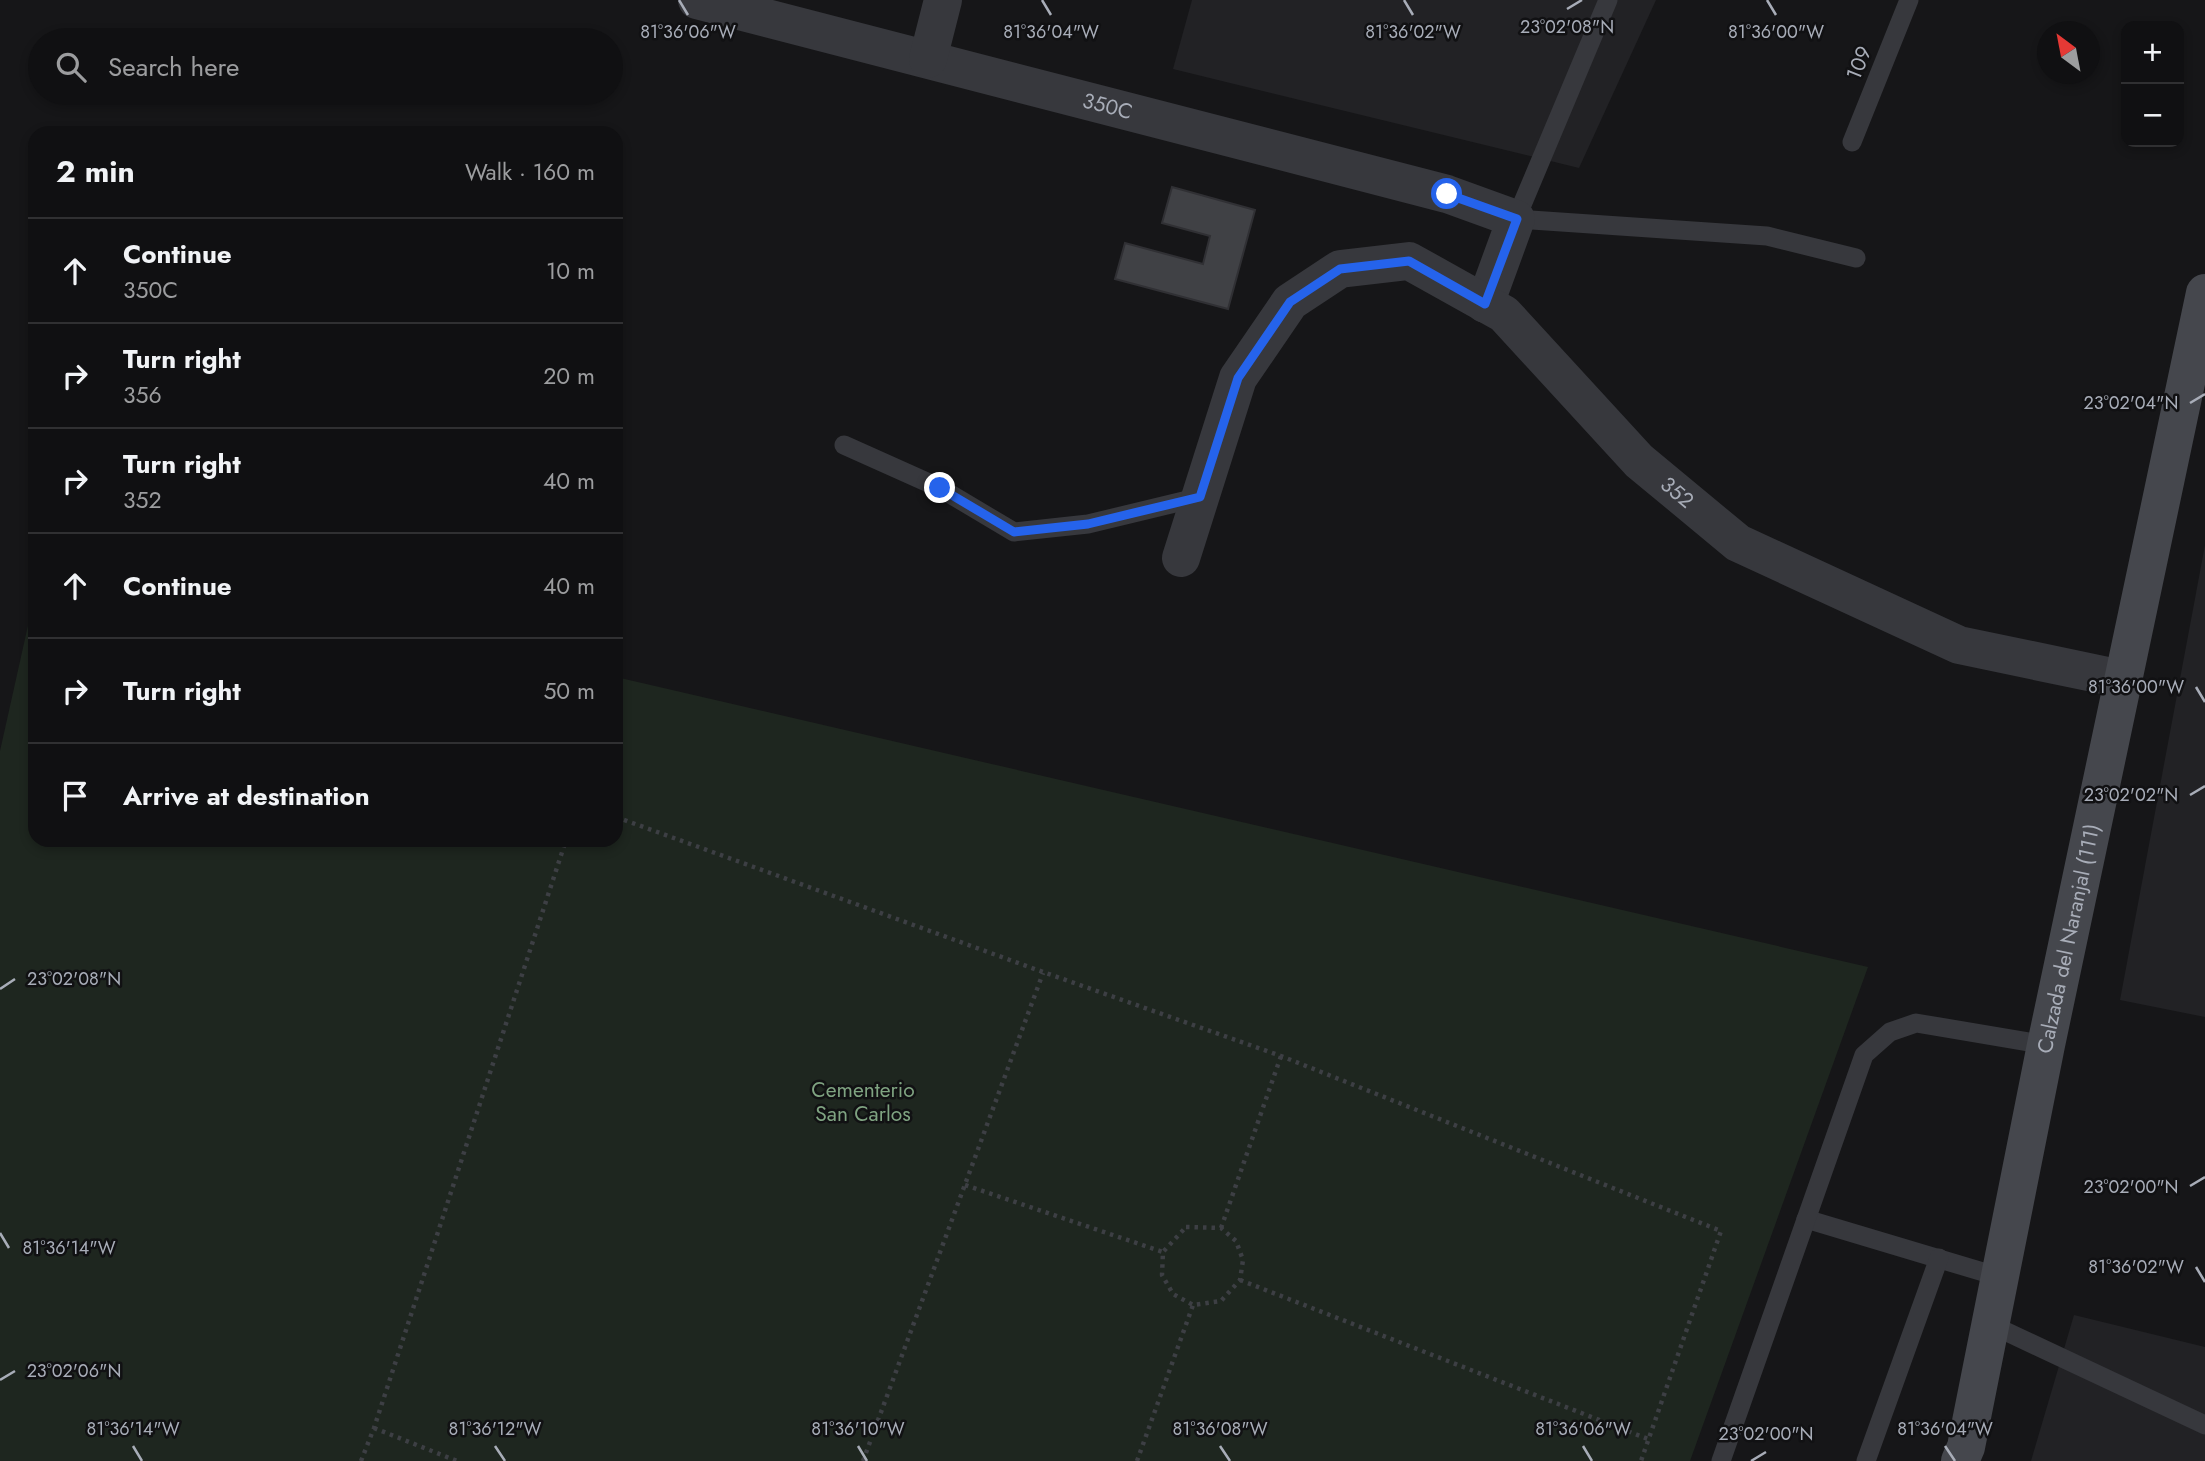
<!DOCTYPE html>
<html lang="en">
<head>
<meta charset="utf-8">
<style>
  :root { --surface:#101012; --page:#1e1e20; --text:#f1f3f6; --muted:#9c9d9f; --line:#303032 }
  body { margin:0; font-family:Jost,sans-serif; background:var(--page); color:var(--text) }
  .controls { position:absolute; right:21px; top:21px; display:grid; overflow:hidden; border-radius:14px; box-shadow:0 4px 10px #0003 }
  .controls button { width:63px; height:63px; display:grid; place-items:center; padding:0; border:0; border-bottom:2px solid var(--line); background:var(--surface); color:var(--text); font:35px sans-serif }
  .compass { position:absolute; left:2037px; top:21px; width:63px; height:63px; border-radius:50%; background:var(--surface); box-shadow:0 4px 10px #0003; rotate:328deg }
  .stop { position:absolute; width:21px; height:21px; margin:-16px; border:5px solid #2563eb; border-radius:50%; background:#fff }
  .stop.end { background:#2563eb; border-color:#fff; box-shadow:0 2px 7px #0008 }
  .list { margin:0; padding:0; list-style:none }
  h2 { display:flex; justify-content:space-between; align-items:center; height:91px; margin:0; padding:0 28px; font-size:30px }
  h2 small { font-size:23px; font-weight:400; color:var(--muted) }
  .list li { display:grid; grid-template-columns:46px 1fr auto; gap:21px; align-items:center; box-sizing:border-box; height:105px; padding:0 28px; border-top:2px solid var(--line) }
  .list b { display:block; font-size:26px; white-space:nowrap }
  .list p { margin:0; font-size:23px; white-space:nowrap; color:var(--muted) }
  .list em { font-size:23px; font-style:normal; color:var(--muted) }
  .icon { flex:none; width:38px; height:38px; fill:none; stroke:currentColor; stroke-width:2; stroke-linecap:round; stroke-linejoin:round }
  .map { position:relative; flex:none; width:2205px; height:1461px; overflow:hidden }
  .search { position:absolute; background:var(--surface); box-shadow:0 4px 10px #0003; left:28px; top:28px; width:595px; height:77px; display:flex; align-items:center; gap:18px; box-sizing:border-box; padding:0 24px; border-radius:38px; color:var(--muted); font-size:26px }
  .panel { position:absolute; background:var(--surface); box-shadow:0 4px 10px #0003; left:28px; top:126px; width:595px; height:721px; border-radius:21px }
  .map>svg:first-child { display:block }
</style>
</head>
<body>
<div class="map">
<svg width="2205" height="1461" viewBox="0 0 2205 1461">
  <rect width="100%" height="100%" fill="#161618"/>
  <g fill="#222225">
    <polygon points="1192,0 1656,0 1579,168 1173,69"/>
    <polygon points="2205,545 2205,1017 2120,1000"/>
    <polygon points="2074,1315 2205,1347 2205,1461 2031,1461"/>
  </g>
  <polygon fill="#1e261f" points="35,594 35,840 616,840 616,677 1868,967 1690,1461 0,1461 0,751"/>
  <polygon fill="#404145" stroke="#303034" stroke-width="2" points="1172,187 1255,210 1228,309 1115,279 1125,243 1203,264 1210,236 1162,223"/>
  <g fill="none" stroke-linecap="round" stroke-linejoin="round">
    <g stroke="#3d3f44" stroke-width="4.5" stroke-dasharray="3.5 5" stroke-linecap="butt">
      <polyline points="616,817 1043,972 1281,1056 1721,1231 1641,1461"/>
      <polyline points="965,1185 1163,1252"/>
      <polygon points="1186,1227 1221,1228 1236,1241 1243,1260 1240,1280 1221,1301 1193,1305 1173,1294 1162,1275 1163,1252"/>
      <polyline points="1221,1228 1281,1056"/>
      <polyline points="1240,1280 1648,1439"/>
      <polyline points="374,1428 457,1461"/>
      <polyline points="361,1461 374,1428 566,840"/>
      <polyline points="863,1461 1043,973"/>
      <polyline points="1137,1461 1193,1305"/>
    </g>
    <g stroke="#37383d" stroke-width="19">
      <polyline points="1608,0 1516,219 1767,236 1856,258"/>
      <polyline points="1852,142 1909,0"/>
      <polyline points="844,445 940,488 1014,532 1088,524 1200,497"/>
      <polyline points="1806,1219 2000,1277"/>
      <polyline points="1990,1324 2205,1425"/>
      <polyline points="1721,1461 1864,1055 1890,1032 1916,1023 2046,1045"/>
      <polyline points="1866,1461 1939,1258"/>
    </g>
    <g stroke="#37383d" stroke-width="38">
      <path id="s1" d="M697,0L1447,194L1516,219L1485,304"/>
      <polyline points="928,59 943,0"/>
      <path id="s2" d="M1181,558L1238,378L1290,302L1340,269L1409,261L1504,314L1639,461L1738,543L1959,645L2122,679"/>
    </g>
    <path stroke="#45474d" stroke-width="38" id="s3" d="M1960,1461L1966,1447L2046,1045L2205,293"/>
  </g>
  <g fill="none" stroke-linecap="round" stroke-linejoin="round">
    <polyline stroke="#2563eb" stroke-width="9" points="940,488 1014,532 1088,524 1200,497 1238,378 1290,302 1340,269 1409,261 1485,304 1517,219 1447,194"/>
  </g>
  <path fill="none" stroke="#a8adb8" stroke-width="2.5" d="M679,0L688,15M1042,0L1051,15M1404,0L1413,15M1767,0L1776,15M1567,9L1582,0M2190,403L2205,394M2196,687L2205,702M2190,795L2205,786M0,989L15,979M2190,1186L2205,1177M0,1233L9,1248M2196,1267L2205,1282M0,1380L15,1371M133,1446L142,1461M495,1446L505,1461M858,1446L867,1461M1220,1446L1230,1461M1583,1446L1592,1461M1945,1446L1955,1461M1751,1461L1766,1452"/>
  <g text-anchor="middle" stroke-width="5" stroke-linejoin="round" paint-order="stroke">
    <g font-size="21" fill="#a8adb8" stroke="#111113">
      <text transform="translate(1859 63) rotate(-68)" y="7">109</text>
      <text dy="7" stroke="none"><textPath href="#s1" startOffset="424">350C</textPath></text>
      <text dy="7" stroke="none"><textPath href="#s2" startOffset="768">352</textPath></text>
      <text dy="7" stroke="none"><textPath href="#s3" startOffset="534">Calzada del Naranjal (111)</textPath></text>
    </g>
    <g font-size="21" fill="#7fa381" stroke="#111113">
      <text x="863" y="1097">Cementerio<tspan x="863" dy="24">San Carlos</tspan></text>
    </g>
  </g>
  <g font-size="18" text-anchor="middle" fill="#a8adb8" stroke="#111113" stroke-width="5" stroke-linejoin="round" paint-order="stroke">
    <text x="1567" y="33">23°02'08"N</text>
    <text x="1413" y="38">81°36'02"W</text>
    <text x="688" y="38">81°36'06"W</text>
    <text x="1051" y="38">81°36'04"W</text>
    <text x="1776" y="38">81°36'00"W</text>
    <text x="2131" y="409">23°02'04"N</text>
    <text x="2136" y="693">81°36'00"W</text>
    <text x="2131" y="801">23°02'02"N</text>
    <text x="74" y="985">23°02'08"N</text>
    <text x="2131" y="1193">23°02'00"N</text>
    <text x="69" y="1254">81°36'14"W</text>
    <text x="2136" y="1273">81°36'02"W</text>
    <text x="74" y="1377">23°02'06"N</text>
    <text x="133" y="1435">81°36'14"W</text>
    <text x="495" y="1435">81°36'12"W</text>
    <text x="858" y="1435">81°36'10"W</text>
    <text x="1220" y="1435">81°36'08"W</text>
    <text x="1583" y="1435">81°36'06"W</text>
    <text x="1945" y="1435">81°36'04"W</text>
    <text x="1766" y="1440">23°02'00"N</text>
  </g>
</svg>
<div class="controls">
<button>+</button>
<button>−</button>
</div>
<svg class="compass" viewBox="-18 -18 36 36"><path d="M0-13l5 13h-10z" fill="#e53935"/><path d="M0 13l5-13h-10z" fill="#9c9d9f"/></svg>
<div class="stop" style="left:1447px;top:194px"></div>
<div class="stop end" style="left:940px;top:488px"></div>
<div class="search"><svg class="icon" aria-label="search" viewBox="0 0 24 24"><circle cx="10" cy="10" r="6"/><path d="M15 15l6 6"/></svg>Search here</div>
<section class="panel">
<h2>2 min<small>Walk · 160 m</small></h2>
<ul class="list">
<li><svg class="icon" aria-label="ahead" viewBox="0 0 24 24"><path d="M12 20V5M6 11l6-6 6 6"/></svg><div><b>Continue</b><p>350C</p></div><em>10 m</em></li>
<li><svg class="icon" aria-label="right" viewBox="0 0 24 24"><path d="M7 20v-9h11M14 6l5 5-5 5"/></svg><div><b>Turn right</b><p>356</p></div><em>20 m</em></li>
<li><svg class="icon" aria-label="right" viewBox="0 0 24 24"><path d="M7 20v-9h11M14 6l5 5-5 5"/></svg><div><b>Turn right</b><p>352</p></div><em>40 m</em></li>
<li><svg class="icon" aria-label="ahead" viewBox="0 0 24 24"><path d="M12 20V5M6 11l6-6 6 6"/></svg><div><b>Continue</b></div><em>40 m</em></li>
<li><svg class="icon" aria-label="right" viewBox="0 0 24 24"><path d="M7 20v-9h11M14 6l5 5-5 5"/></svg><div><b>Turn right</b></div><em>50 m</em></li>
<li><svg class="icon" aria-label="arrive" viewBox="0 0 24 24"><path d="M6 21V4h12l-3 4 3 4H6"/></svg><div><b>Arrive at destination</b></div></li>
</ul>
</section>
</div>
</body>
</html>
